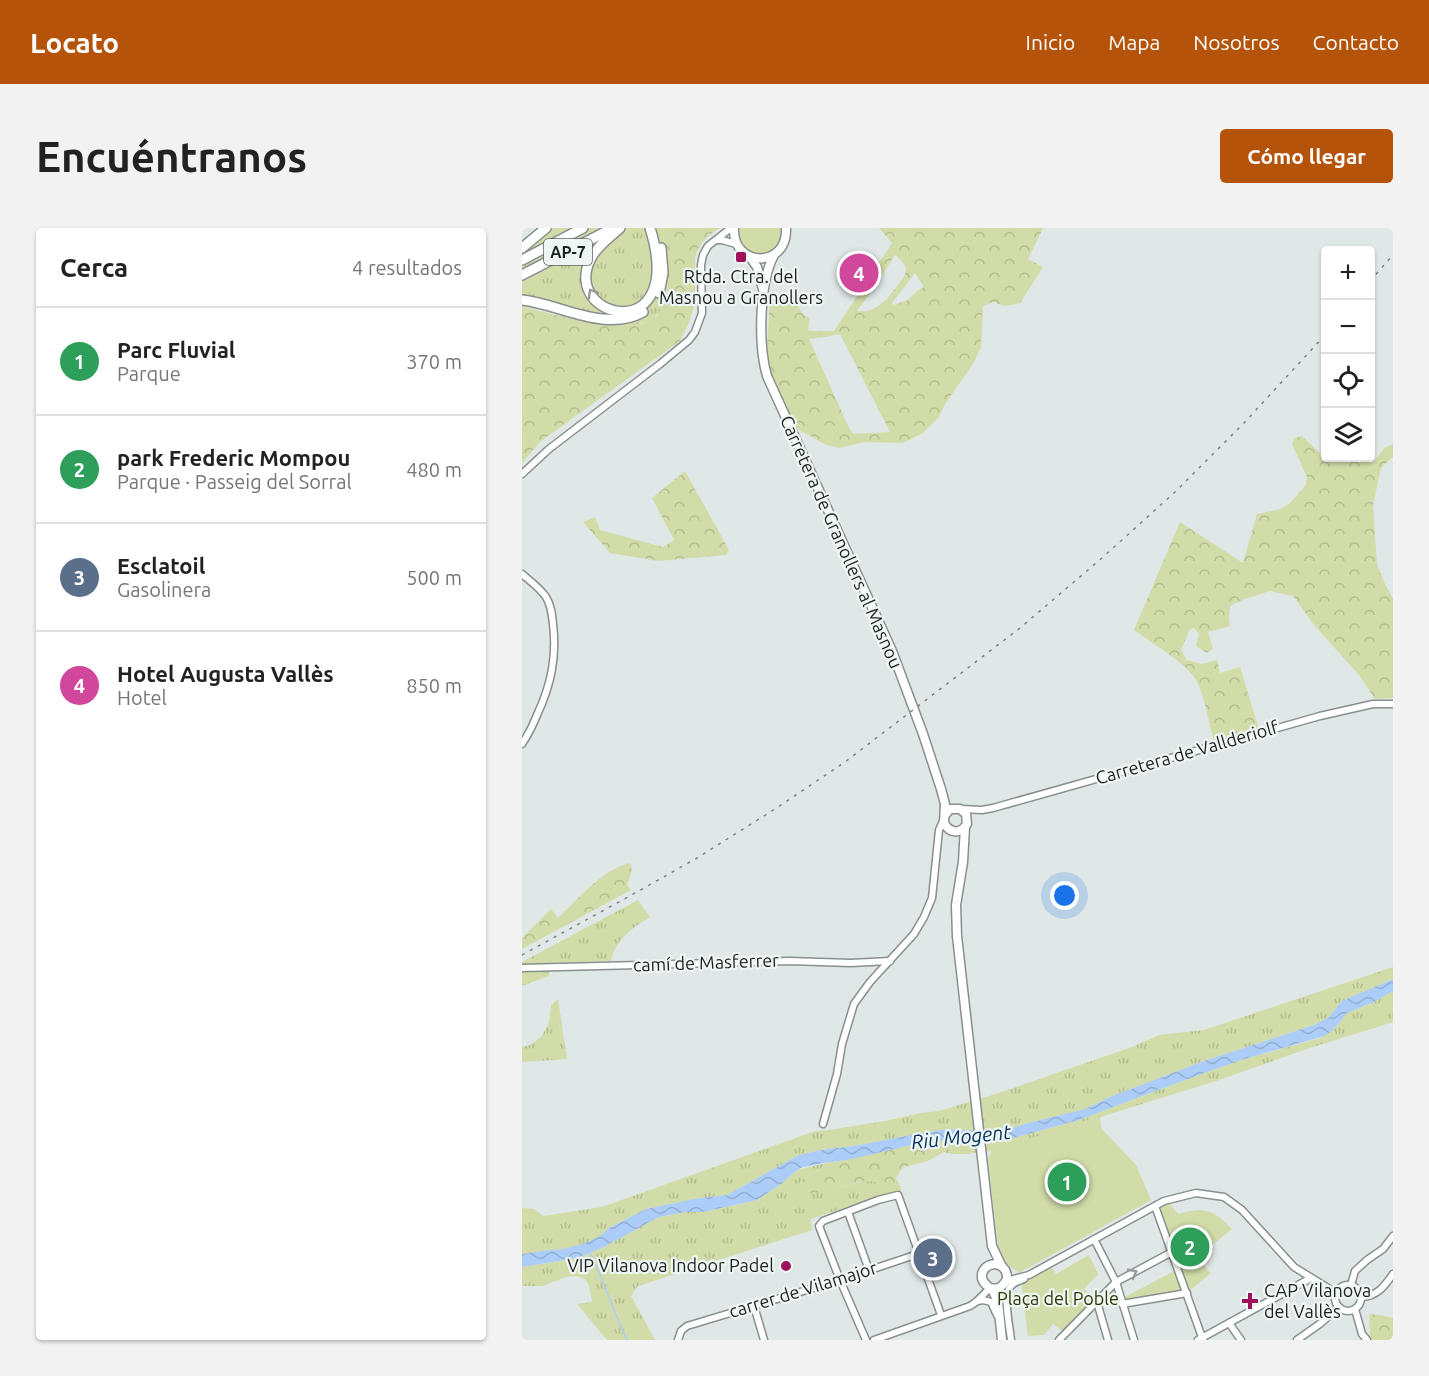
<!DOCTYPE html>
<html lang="es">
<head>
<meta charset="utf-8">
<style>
  :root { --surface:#fff; --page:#f2f2f2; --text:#222; --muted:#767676; --line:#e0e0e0; --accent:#b45309 }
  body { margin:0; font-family:Ubuntu,sans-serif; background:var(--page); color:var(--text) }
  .controls { position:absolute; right:18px; top:18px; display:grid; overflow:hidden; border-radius:6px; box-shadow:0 2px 4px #0004 }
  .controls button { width:54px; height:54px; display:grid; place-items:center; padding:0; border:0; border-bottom:2px solid var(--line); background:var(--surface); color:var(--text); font:30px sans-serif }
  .you { position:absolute; left:543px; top:668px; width:21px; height:21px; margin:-15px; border:4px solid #fff; border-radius:50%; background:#1a73e8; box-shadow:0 0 0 9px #1a73e833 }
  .badge { display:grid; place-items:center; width:39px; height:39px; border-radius:50%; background:var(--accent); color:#fff; font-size:20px; font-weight:700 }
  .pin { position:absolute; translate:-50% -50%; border:3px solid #fff; box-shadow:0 2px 6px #0006 }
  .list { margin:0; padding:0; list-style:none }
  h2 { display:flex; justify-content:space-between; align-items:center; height:78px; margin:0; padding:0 24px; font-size:26px }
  h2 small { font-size:20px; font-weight:400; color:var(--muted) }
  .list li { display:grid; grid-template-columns:39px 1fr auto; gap:18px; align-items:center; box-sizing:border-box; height:108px; padding:0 24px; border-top:2px solid var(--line) }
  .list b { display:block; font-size:22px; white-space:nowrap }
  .list p { margin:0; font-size:20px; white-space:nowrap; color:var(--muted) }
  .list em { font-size:20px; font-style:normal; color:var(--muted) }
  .icon { flex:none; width:33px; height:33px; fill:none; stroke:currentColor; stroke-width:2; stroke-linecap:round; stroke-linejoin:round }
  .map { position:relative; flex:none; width:871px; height:1112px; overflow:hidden; border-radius:6px }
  header { display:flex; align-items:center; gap:36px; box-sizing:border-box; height:84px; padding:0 30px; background:var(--accent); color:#fff }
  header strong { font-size:28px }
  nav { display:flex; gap:33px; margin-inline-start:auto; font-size:21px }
  .intro { display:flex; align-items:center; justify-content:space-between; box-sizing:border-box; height:144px; padding:0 36px }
  h1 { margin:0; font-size:42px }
  .button { padding:15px 27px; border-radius:6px; background:var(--accent); color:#fff; font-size:21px; font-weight:700 }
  main { display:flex; gap:36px; padding:0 36px }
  aside { flex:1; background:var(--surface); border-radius:6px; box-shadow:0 2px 4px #0004 }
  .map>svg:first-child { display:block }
</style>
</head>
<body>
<header>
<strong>Locato</strong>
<nav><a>Inicio</a><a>Mapa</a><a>Nosotros</a><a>Contacto</a></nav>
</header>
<div class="intro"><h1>Encuéntranos</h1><a class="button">Cómo llegar</a></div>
<main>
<aside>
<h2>Cerca<small>4 resultados</small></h2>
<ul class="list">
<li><span class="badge" style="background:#2e9e5b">1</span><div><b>Parc Fluvial</b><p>Parque</p></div><em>370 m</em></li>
<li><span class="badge" style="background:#2e9e5b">2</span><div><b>park Frederic Mompou</b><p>Parque · Passeig del Sorral</p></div><em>480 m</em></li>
<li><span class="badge" style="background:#5c6f8a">3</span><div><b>Esclatoil</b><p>Gasolinera</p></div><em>500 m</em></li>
<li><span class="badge" style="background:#d1479c">4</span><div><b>Hotel Augusta Vallès</b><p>Hotel</p></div><em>850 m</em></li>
</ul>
</aside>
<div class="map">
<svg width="871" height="1112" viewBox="0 0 871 1112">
  <defs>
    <pattern id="grass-tufts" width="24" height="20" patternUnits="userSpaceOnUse" patternTransform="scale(1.5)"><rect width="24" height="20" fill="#d1dca8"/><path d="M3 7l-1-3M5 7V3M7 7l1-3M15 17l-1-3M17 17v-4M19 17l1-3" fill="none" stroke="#b3bc90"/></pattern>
    <pattern id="forest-crowns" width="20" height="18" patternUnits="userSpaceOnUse" patternTransform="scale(1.5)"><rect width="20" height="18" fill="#d1dca8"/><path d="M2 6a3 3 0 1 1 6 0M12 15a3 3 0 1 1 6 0" fill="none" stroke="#b3bc90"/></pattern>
    <pattern id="water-waves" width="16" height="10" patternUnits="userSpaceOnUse" patternTransform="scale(1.5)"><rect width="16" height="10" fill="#abcdf8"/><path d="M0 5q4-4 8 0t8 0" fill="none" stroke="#93b0d4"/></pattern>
  </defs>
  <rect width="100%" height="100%" fill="#e0e8e7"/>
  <g fill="url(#grass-tufts)">
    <path d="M16,0H141C147,17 146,37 146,55C145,131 42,83 0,79V12Z"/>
    <path d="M116,672L128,689C110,700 93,712 89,733L28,735L27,748L0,758V734Z"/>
    <polygon points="871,739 871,751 822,773 818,775 807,789 792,797 679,834 588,869 563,881 506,895 478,904 426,901 389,907 332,918 298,922 275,928 205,967 172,971 124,981 87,1000 78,1008 64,1016 41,1021 28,1022 0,1026 0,980 12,981 21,988 80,979 293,903 309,902 319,900 363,893 399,885 417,883 477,865 610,819 637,807 682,802"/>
    <polygon points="871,763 871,794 785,821 697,852 591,885 489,920 445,926 430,926 422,924 424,911 480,913 557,892 652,856 716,833 798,810 811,802 825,785 852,774"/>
    <polygon points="36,771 45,831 0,834 0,819 8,817 19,809 27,795 29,777"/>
    <path d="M304,935L299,941L283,950L309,962C325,958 349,947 365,957C368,959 369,962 372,964L289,991L290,1002L116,1058L109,1068L133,1112H85L55,1076L70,1074L67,1057L63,1051L55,1048L44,1049L21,1058H0V1039L55,1030L80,1020L137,989L163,984H181L235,972L259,956L275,942Z"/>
  </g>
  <g fill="url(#forest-crowns)" fill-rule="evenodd">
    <path d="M141,0H198C184,9 178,14 173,30V75L167,95L158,113L19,213L0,235V79L73,96L89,97L119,96L135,88L146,65V30Z"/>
    <path d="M357,0H521L506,31L521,39L498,75L483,78L471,74L461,78L459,119L451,136L423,176L417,189L401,205L381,215L342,214L317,220L305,217L275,201L250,148L245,122L248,65L277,71C276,80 278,87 288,90L286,103H312L370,15ZM373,27C378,31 384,36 384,42C384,47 380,51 377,55C367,69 355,86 335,83L347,67ZM393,45L402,59L395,63L386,72L371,77L370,75ZM318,106L368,204L331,206L327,200L287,111L304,109Z"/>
    <path d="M780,208L799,226L803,224L804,230H842L845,233L851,235L862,220L871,216V229L859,240L851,277L855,337L863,356L871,371V470L853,471L837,447L792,397L771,368L748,363L723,371L708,378L707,391L708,398L686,404L691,421L685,425L674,418L677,406L672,400L668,401L659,422L665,432L680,436L695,432L698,445L718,439L737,501L692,513C687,496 682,463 672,449C662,434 628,414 612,402L658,294L721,335L735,286L759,281L768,275L784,257L785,249L770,216L772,210Z"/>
    <polygon points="163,243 207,322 204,327 136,333 88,325 61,294 73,289 78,302 141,319 152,312 130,270"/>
    <path d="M108,635L110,643L105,657L109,662L0,721V710L29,681L36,690C55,672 82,640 108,635Z"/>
    <path d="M424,911L422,924L406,933L381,939L374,950L380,962L372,964L365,957L349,953L336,954L309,962L283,966L278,963L277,955C285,947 297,945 304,935C345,929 384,916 424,911Z"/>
    <polygon points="847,1086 858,1087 871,1090 871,1112 848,1112"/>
  </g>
  <g fill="#d1dca8">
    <path d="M216,0H260C262,25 228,38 218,15C216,11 216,4 216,0Z"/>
    <polygon points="578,888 579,900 614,937 629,972 497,1045 486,1037 477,1026 466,932 469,923"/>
    <path d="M646,974L656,986C682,979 691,981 710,1001L674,1030L689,1045L665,1065L633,978Z"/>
    <polygon points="567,1027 576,1046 562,1061 573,1071 542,1104 531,1096 522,1107 506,1108 499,1053 528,1036 534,1046"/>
    <polygon points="654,1042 661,1062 602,1073 601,1070"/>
  </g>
  <polygon fill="url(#water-waves)" points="871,751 871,763 852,774 825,785 811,802 802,808 716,833 652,856 557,892 480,913 446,911 408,913 325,932 301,935 281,939 275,942 259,956 235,972 181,984 163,984 137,989 80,1020 55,1030 0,1039 0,1026 28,1022 41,1021 64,1015 78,1008 87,1000 124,981 172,971 205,967 275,928 298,922 332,918 389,907 426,901 478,904 506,895 563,881 588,869 679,834 792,797 807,789 818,775 822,772"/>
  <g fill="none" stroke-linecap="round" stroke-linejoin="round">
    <path stroke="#abcdf8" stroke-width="1.5" d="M68,1024C82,1053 91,1083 105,1112"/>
    <defs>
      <g id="minor">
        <polyline points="194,12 200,12 214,16"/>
        <polyline points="0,246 27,221 138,136 167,112 173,104 180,85 179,37 181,27 186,18 209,0"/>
        <path d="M0,346C8,353 18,360 24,369C29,377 30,386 31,396C35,429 29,457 15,487C11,497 6,507 0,516"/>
        <polyline points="439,581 460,582 471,580 798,488 851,476 871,476"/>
        <polyline points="0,740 267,733 329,735 368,733"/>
        <polyline points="301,896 315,846 320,816 332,776 348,754 392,706 402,689 410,670 417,602 421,593"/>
        <polyline points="633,978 681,1112"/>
        <polyline points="326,984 347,1042"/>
        <polyline points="572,1011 594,1054 612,1112"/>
        <polyline points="484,1053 507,1047 642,973 674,965 702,969 720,982 772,1039 814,1065"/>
        <polyline points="829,1057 833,1043 845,1032 861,1021 871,1008"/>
        <circle cx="826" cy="1070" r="13"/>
        <path d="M840,1069C855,1068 862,1059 871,1046"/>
        <polyline points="455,1073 461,1072 469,1074 475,1087"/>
        <polyline points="575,1074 586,1112"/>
        <polyline points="600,1076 665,1065"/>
        <polyline points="232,1078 242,1112"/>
        <polyline points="833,1081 840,1106 845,1112"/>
        <polyline points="707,1095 719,1112"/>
        <polyline points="156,1112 159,1103 165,1098 318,1052 396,1026"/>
        <polyline points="344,1112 318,1052 297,998 301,993 356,972 376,967 419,1087"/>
        <polyline points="352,1112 448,1078 454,1074 468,1060"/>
        <path d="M489,1112C488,1100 480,1067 489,1058C492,1054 497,1053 502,1051"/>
        <polyline points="537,1112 594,1054 650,1024"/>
        <polyline points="676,1112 789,1050"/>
        <polyline points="775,1112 799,1095 817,1079"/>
      </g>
      <g id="major">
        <path d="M212,0C210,40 266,41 264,0"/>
        <path d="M252,27C237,55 236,117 245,148L370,423L401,506L419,561L423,576L422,595C428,606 439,606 445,596L444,586L438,581H428L423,587"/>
        <polyline points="228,29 235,39 241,61"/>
        <polyline points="443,599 441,634 434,677 435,708 470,1018 479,1037"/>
        <path d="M468,1060C476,1062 481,1059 485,1051C486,1030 458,1033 460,1050C461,1056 465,1057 469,1061C472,1064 474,1070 476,1074"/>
        <polyline points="477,1070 476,1074 480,1112"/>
      </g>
      <g id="highway">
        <path d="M98,0C88,9 75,18 69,30C37,92 166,121 128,0"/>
        <polyline points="0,20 24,0"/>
        <polyline points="0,32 61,0"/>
        <polyline points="0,47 91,0"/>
        <polyline points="137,65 141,45 139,20"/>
        <path d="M0,72C38,76 83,105 121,84"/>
      </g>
    </defs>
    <use href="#minor" stroke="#88908f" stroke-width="9"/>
    <use href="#major" stroke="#88908f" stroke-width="11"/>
    <use href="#highway" stroke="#88908f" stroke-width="12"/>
    <use href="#minor" stroke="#fff" stroke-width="6"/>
    <use href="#major" stroke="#fff" stroke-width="8"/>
    <use href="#highway" stroke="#fff" stroke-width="9"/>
    <g stroke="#7c8180" stroke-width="1.5" stroke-dasharray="3 6" stroke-linecap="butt">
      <polyline points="848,53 871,27"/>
      <polyline points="0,727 115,664 175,630 253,581 323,534 498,400 580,330 653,264 722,195 804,106"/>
    </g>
  </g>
  <defs><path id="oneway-chevron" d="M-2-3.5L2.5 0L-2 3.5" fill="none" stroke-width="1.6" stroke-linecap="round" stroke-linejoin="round" transform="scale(1.5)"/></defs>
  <g stroke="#999b9a">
    <use href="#oneway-chevron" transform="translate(70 65) rotate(-120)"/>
    <use href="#oneway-chevron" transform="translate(611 1045) rotate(-28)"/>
  </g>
  <g fill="#a0115b" stroke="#eef6f4" stroke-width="2">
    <rect x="213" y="23" width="12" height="12" rx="3"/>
    <circle cx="264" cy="1038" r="6"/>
    <path d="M725 1064h6v6h6v6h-6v6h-6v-6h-6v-6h6z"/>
  </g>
  <g text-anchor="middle" stroke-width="4.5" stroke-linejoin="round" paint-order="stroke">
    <rect fill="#eef6f4" stroke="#5c605f" stroke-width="1.5" x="22" y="11" width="48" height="26" rx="4.5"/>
    <g font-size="16" font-weight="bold" fill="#1d201f">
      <text x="46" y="30">AP-7</text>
    </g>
    <g font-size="18" fill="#1d201f" stroke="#eef6f4">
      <text x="219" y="55">Rtda. Ctra. del<tspan x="219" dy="21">Masnou a Granollers</tspan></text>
      <text x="252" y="1044" text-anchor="end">VIP Vilanova Indoor Padel</text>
      <text x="742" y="1069" text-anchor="start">CAP Vilanova<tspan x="742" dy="21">del Vallès</tspan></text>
    </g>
    <g font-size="18" fill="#1d201f" stroke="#eef6f4">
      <text transform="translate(319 314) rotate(66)" y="6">Carretera de Granollers al Masnou</text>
      <text transform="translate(665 525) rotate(-16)" y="6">Carretera de Vallderiolf</text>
      <text transform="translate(184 735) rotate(-2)" y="6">camí de Masferrer</text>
      <text transform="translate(281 1062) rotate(-17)" y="6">carrer de Vilamajor</text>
    </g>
    <g font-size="18" fill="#2f3602" stroke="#eef6f4">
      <text x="536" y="1077">Plaça del Poble</text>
    </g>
    <g font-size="20" font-style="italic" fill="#073361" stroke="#eef6f4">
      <text transform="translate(439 909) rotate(-6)" y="7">Riu Mogent</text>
    </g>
  </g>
</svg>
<div class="controls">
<button>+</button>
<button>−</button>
<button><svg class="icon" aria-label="locate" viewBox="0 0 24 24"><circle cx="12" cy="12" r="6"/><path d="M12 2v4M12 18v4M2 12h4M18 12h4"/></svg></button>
<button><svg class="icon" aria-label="layers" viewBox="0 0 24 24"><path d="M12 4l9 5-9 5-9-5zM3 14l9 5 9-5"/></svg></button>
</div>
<div class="you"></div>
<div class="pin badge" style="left:545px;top:954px;background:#2e9e5b">1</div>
<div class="pin badge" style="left:668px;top:1019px;background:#2e9e5b">2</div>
<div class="pin badge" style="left:411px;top:1030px;background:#5c6f8a">3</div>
<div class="pin badge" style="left:337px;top:45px;background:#d1479c">4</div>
</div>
</main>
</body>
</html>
